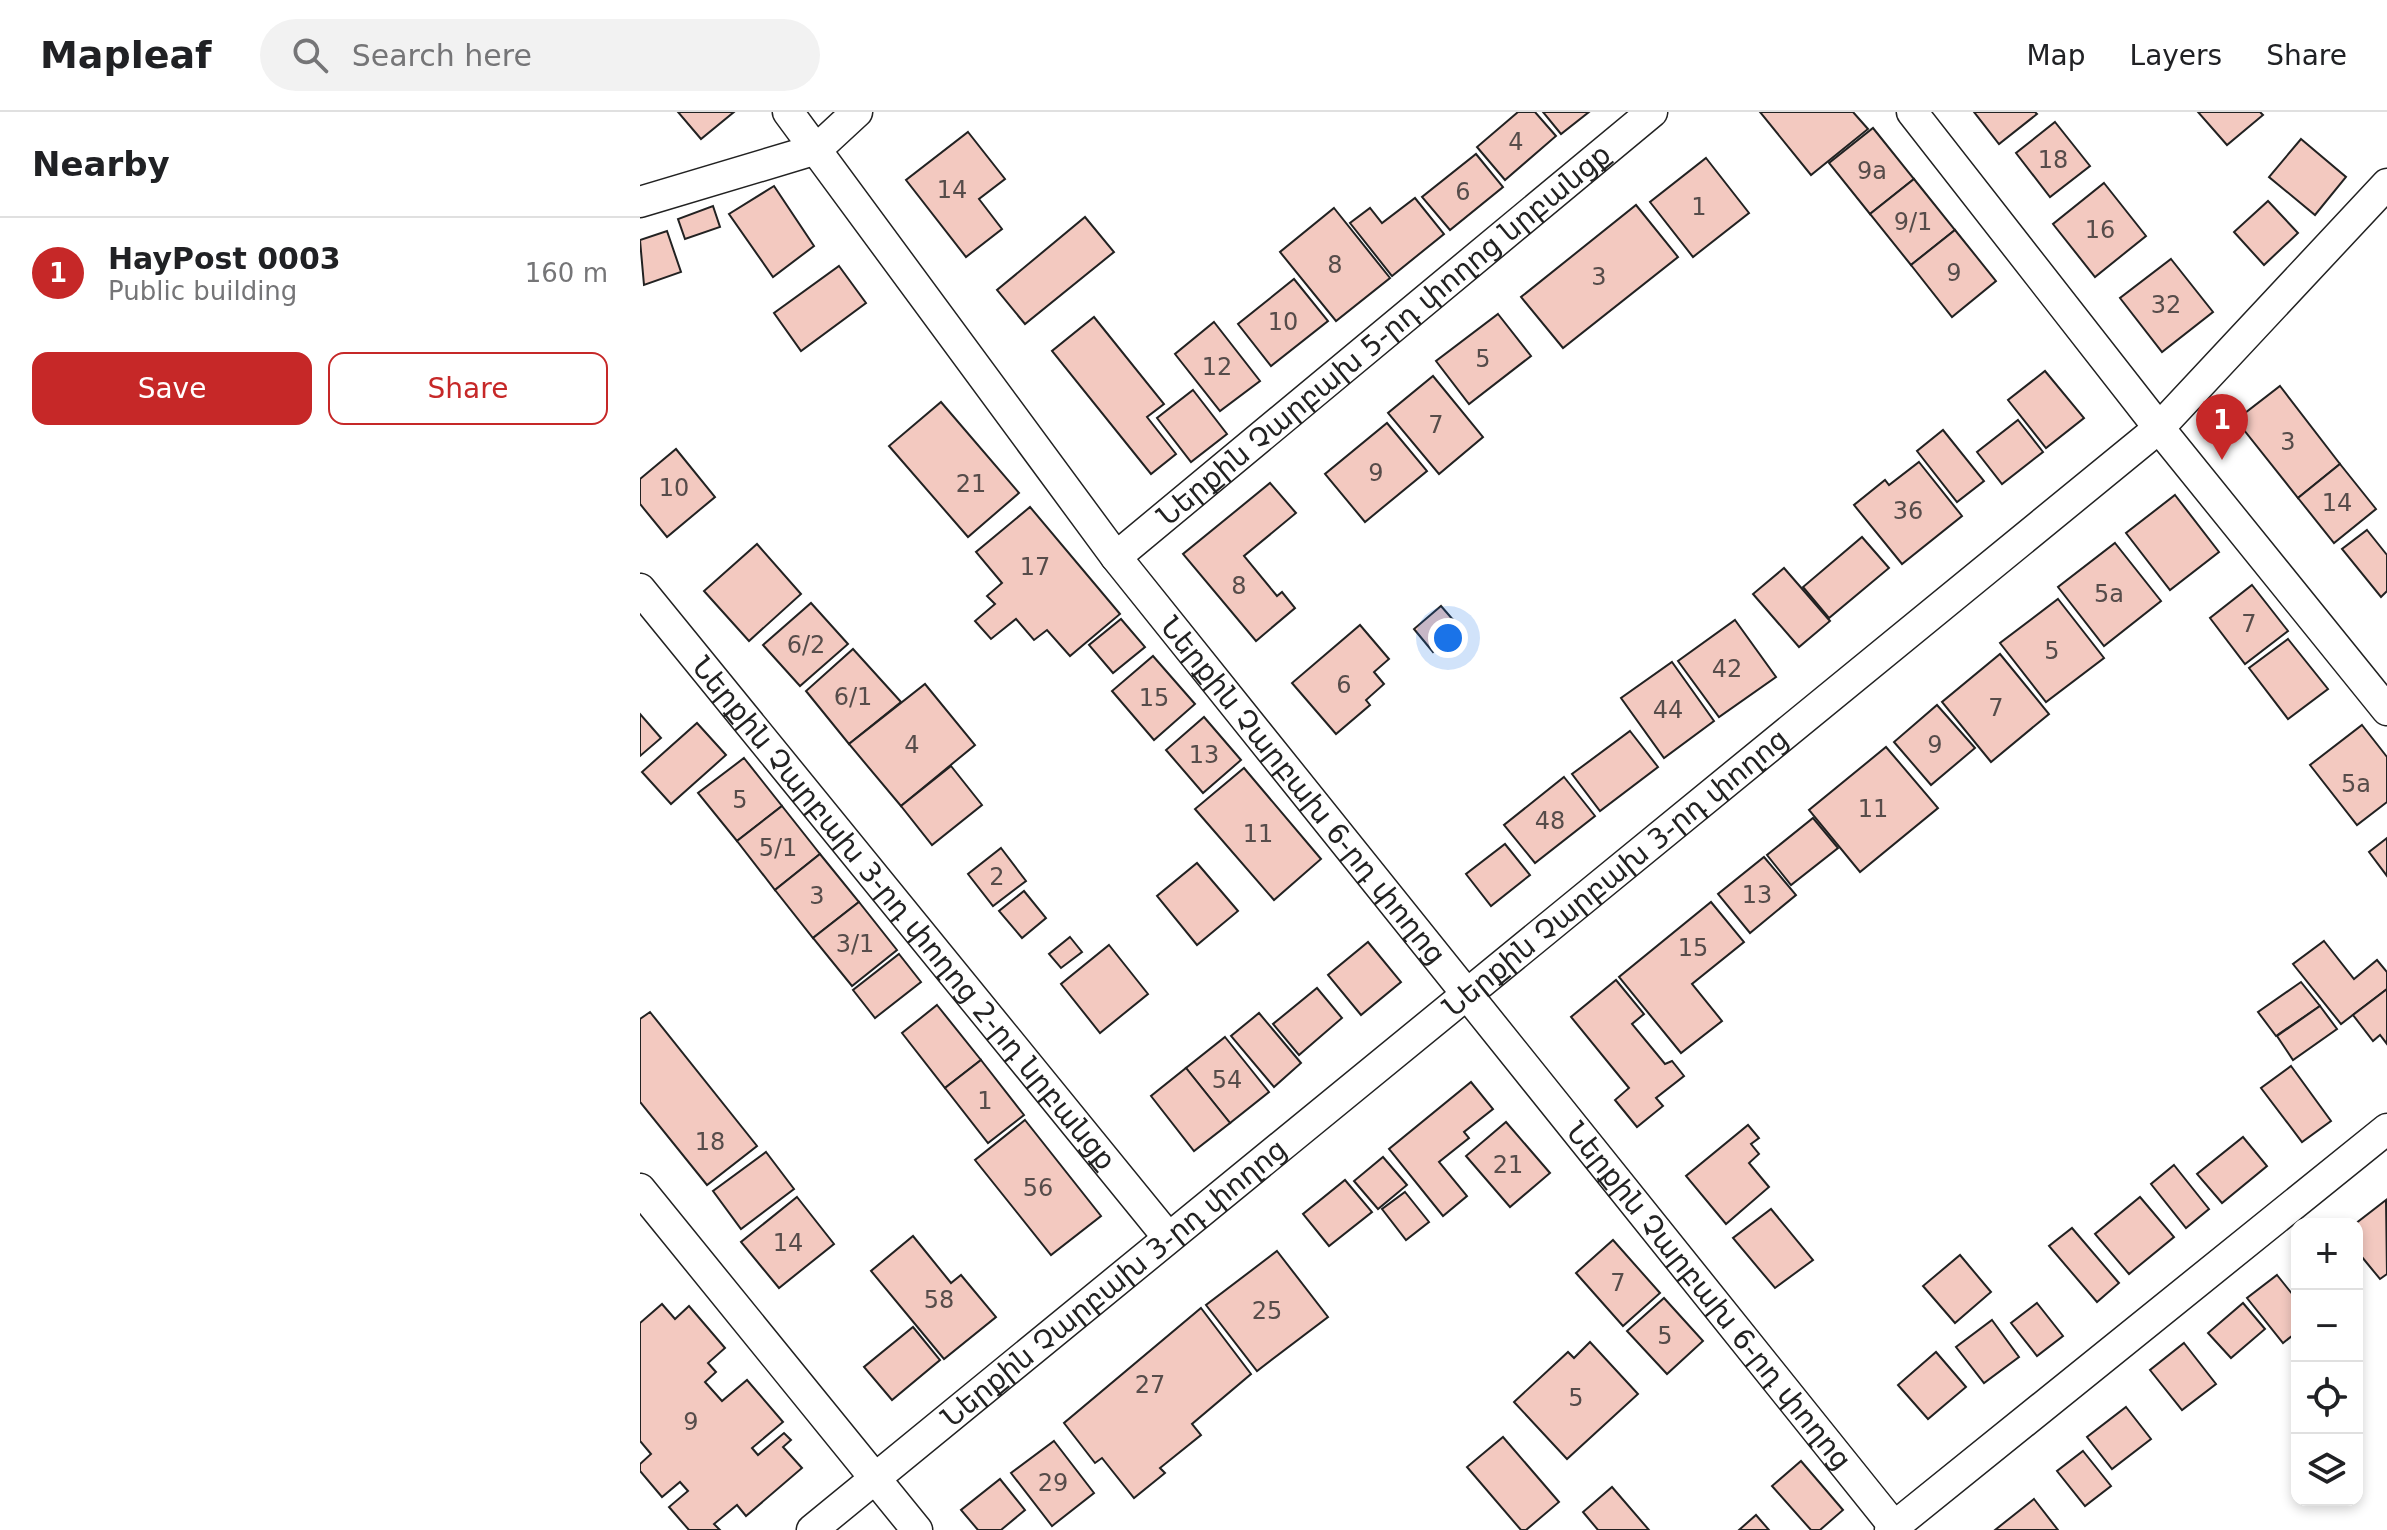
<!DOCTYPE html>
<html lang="en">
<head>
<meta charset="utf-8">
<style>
  :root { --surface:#fff; --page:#f2f2f2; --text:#202124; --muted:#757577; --line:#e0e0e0; --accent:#c62828 }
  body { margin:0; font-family:"DejaVu Sans","Noto Sans Armenian",sans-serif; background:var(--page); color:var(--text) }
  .controls { position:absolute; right:24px; bottom:24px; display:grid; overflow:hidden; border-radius:16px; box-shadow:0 4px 12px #0003 }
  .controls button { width:72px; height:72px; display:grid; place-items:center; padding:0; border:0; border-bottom:2px solid var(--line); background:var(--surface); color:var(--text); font:40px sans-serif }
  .you { position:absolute; left:808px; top:526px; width:28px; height:28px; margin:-20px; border:6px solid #fff; border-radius:50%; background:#1a73e8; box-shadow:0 0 0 12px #1a73e833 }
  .badge { display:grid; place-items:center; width:52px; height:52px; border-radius:50%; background:var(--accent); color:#fff; font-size:26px; font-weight:700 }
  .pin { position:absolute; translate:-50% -66px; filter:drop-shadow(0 2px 4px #0008) }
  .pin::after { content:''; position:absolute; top:42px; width:28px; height:24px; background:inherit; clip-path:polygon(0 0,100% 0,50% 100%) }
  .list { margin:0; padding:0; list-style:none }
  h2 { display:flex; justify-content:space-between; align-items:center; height:104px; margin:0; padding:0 32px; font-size:34px }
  h2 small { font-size:26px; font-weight:400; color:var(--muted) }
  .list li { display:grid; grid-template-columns:52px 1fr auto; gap:24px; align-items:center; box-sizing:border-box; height:112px; padding:0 32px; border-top:2px solid var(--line) }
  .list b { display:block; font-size:30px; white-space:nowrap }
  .list p { margin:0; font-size:26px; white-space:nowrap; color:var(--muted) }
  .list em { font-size:26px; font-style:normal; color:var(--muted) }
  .actions { display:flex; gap:16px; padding:24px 32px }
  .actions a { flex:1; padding:18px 0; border:2px solid var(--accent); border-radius:16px; text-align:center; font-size:28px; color:var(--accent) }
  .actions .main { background:var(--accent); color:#fff }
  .icon { flex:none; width:44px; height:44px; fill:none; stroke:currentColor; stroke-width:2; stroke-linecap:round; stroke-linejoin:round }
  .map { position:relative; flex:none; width:1747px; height:1418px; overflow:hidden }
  header { display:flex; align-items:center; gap:48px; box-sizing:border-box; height:112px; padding:0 40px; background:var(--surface); border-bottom:2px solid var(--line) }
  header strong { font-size:38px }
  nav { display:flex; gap:44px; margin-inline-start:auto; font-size:28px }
  .search { width:560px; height:72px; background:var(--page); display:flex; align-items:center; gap:20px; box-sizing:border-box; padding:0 28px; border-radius:44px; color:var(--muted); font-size:30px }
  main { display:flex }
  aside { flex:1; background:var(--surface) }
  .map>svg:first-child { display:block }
</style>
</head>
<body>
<header>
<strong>Mapleaf</strong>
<div class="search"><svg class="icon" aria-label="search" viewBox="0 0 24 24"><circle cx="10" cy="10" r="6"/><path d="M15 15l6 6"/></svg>Search here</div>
<nav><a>Map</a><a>Layers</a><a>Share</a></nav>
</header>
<main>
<aside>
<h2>Nearby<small></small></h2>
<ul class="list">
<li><span class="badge">1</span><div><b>HayPost 0003</b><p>Public building</p></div><em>160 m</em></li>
</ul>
<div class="actions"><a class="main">Save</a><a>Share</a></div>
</aside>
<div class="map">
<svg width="1747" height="1418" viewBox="0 0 1747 1418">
  <rect width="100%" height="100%" fill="#fff"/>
  <g fill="#f3c9c0" stroke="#222" stroke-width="2">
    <polygon points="38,0 94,0 61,27"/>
    <polygon points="878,0 895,0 916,24 865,68 837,35"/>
    <polygon points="903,0 949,0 921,22"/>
    <polygon points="1120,0 1213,0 1228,17 1171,63"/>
    <polygon points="1334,0 1395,0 1397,2 1359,32"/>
    <polygon points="1558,0 1620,0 1623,3 1587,33"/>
    <polygon points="1415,10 1450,54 1410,85 1376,41"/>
    <polygon points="1233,16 1274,67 1230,102 1189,51"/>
    <polygon points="328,20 365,67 339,87 362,117 326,145 266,68"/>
    <polygon points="1661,27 1706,65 1675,103 1629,65"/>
    <polygon points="836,42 863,75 810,118 782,85"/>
    <polygon points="1066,46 1109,101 1053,145 1010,90"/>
    <polygon points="1274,67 1315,118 1271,153 1230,102"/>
    <polygon points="1464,71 1506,124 1455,165 1413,112"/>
    <polygon points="134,74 174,134 133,165 89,102"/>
    <polygon points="775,86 804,122 752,164 710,111 730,96 742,111"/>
    <polygon points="1628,89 1658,121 1624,153 1594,120"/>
    <polygon points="996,93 1038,145 923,236 881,185"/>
    <polygon points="73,94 80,115 45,127 38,107"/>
    <polygon points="694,96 750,166 696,209 640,140"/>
    <polygon points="445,105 474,140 385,212 357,178"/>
    <polygon points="1315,118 1356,169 1312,205 1271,153"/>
    <polygon points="27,119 41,160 4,173 0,128"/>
    <polygon points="1531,147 1573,200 1522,240 1480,186"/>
    <polygon points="199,154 226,191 161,239 134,201"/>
    <polygon points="654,167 688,209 631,254 598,212"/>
    <polygon points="858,202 891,244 829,292 796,249"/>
    <polygon points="454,205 524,292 507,305 536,342 511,362 412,239"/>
    <polygon points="574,210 620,269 580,299 535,242"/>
    <polygon points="1405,259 1444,306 1406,336 1368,288"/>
    <polygon points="793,264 843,325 799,362 748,301"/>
    <polygon points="1640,274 1700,352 1658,386 1596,308"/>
    <polygon points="553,278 587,322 551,350 517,306"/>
    <polygon points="301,290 379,381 328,425 249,334"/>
    <polygon points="1378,308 1403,340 1362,372 1337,340"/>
    <polygon points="747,311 787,359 725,410 685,362"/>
    <polygon points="1303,318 1344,369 1317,390 1277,339"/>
    <polygon points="36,337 75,385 27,425 0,392 0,367"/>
    <polygon points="1279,350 1322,404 1262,452 1214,393 1245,368 1249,373"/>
    <polygon points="1700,352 1736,397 1694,431 1658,386"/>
    <polygon points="630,371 656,401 604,444 637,484 642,480 655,496 616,529 543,442"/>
    <polygon points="1535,383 1579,440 1530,478 1486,421"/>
    <polygon points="390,395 480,502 430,544 407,518 394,528 376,507 351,527 335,509 355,492 347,484 362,471 336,440"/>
    <polygon points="1727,418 1747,443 1747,479 1741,485 1702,437"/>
    <polygon points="1222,425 1249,456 1189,506 1163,475"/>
    <polygon points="1475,431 1521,489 1464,534 1418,475"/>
    <polygon points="117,432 161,482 109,529 64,479"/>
    <polygon points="1144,456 1190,509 1159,535 1113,482"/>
    <polygon points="1612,473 1648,519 1605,552 1570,506"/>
    <polygon points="1418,487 1464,546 1406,590 1360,531"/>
    <polygon points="171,491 208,532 160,574 123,533"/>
    <polygon points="801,494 821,517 793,540 774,517"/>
    <polygon points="481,507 505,535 473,561 449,533"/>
    <polygon points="1095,508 1136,565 1079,605 1038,549"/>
    <polygon points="720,513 749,547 734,560 744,572 726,588 730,593 696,622 652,571"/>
    <polygon points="1648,527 1688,577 1648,607 1609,556"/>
    <polygon points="213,537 261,590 209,632 166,579"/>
    <polygon points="1360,542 1409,602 1351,650 1302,590"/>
    <polygon points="513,544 555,592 514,628 472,579"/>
    <polygon points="1032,550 1074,609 1024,646 981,586"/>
    <polygon points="285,572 335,633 261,694 209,632"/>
    <polygon points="1297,593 1335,636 1291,673 1254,630"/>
    <polygon points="0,602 21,626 0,644"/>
    <polygon points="564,605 601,648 563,681 526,638"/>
    <polygon points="57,611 86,643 31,692 2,660"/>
    <polygon points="1722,613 1747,645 1747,690 1717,713 1670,653"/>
    <polygon points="990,619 1018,655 960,699 932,662"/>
    <polygon points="1246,635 1298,696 1220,760 1169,698"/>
    <polygon points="104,646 142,694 97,729 58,681"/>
    <polygon points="311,654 342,693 292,733 261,694"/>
    <polygon points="604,656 681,747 634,788 555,697"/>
    <polygon points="924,665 955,704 895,751 864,713"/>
    <polygon points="142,694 180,742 135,778 97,729"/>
    <polygon points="1173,706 1198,736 1151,773 1127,743"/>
    <polygon points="1747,726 1747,764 1729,740"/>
    <polygon points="865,732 890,763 851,794 826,762"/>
    <polygon points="361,736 386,769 353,794 328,762"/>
    <polygon points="180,742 219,790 173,826 135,778"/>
    <polygon points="1124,745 1156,783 1110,821 1078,782"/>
    <polygon points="557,751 598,799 557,833 517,784"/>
    <polygon points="384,779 406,806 382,826 359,799"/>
    <polygon points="219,790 257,838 212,874 173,826"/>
    <polygon points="1071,790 1104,830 1052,872 1082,909 1041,941 979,865"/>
    <polygon points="430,825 442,840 421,856 409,842"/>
    <polygon points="1684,829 1714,867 1737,848 1747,860 1747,877 1701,912 1653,852"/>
    <polygon points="728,830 761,870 721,903 688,863"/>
    <polygon points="469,833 508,882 460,921 421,872"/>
    <polygon points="259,842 281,870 235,906 213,878"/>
    <polygon points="976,868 1004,902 992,912 1025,952 1032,949 1044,964 1016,986 1023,994 997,1015 975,988 989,976 931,905"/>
    <polygon points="1661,870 1680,894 1636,924 1618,900"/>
    <polygon points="677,876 702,906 659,943 633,912"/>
    <polygon points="1747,877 1747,932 1740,923 1733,929 1713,903"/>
    <polygon points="297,893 341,948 305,976 262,921"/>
    <polygon points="1680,894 1697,917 1653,948 1637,924"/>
    <polygon points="10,900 117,1034 67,1073 0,990 0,907"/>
    <polygon points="619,901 661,951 634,975 591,924"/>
    <polygon points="585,925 629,980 590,1011 546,956"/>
    <polygon points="341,948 384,1003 348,1031 305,976"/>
    <polygon points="1651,954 1691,1009 1662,1030 1621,976"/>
    <polygon points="546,956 590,1011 554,1039 511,984"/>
    <polygon points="831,970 853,997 824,1020 829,1026 799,1050 827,1084 803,1104 749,1037"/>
    <polygon points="385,1008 461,1104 411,1143 335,1048"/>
    <polygon points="866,1010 910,1061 870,1095 826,1044"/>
    <polygon points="1108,1013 1119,1026 1111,1032 1119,1042 1109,1051 1129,1075 1086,1112 1046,1064"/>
    <polygon points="1603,1025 1627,1054 1582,1091 1557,1062"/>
    <polygon points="126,1040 154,1077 101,1117 73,1079"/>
    <polygon points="743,1045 767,1073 738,1097 714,1069"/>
    <polygon points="1534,1053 1569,1097 1546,1116 1511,1072"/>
    <polygon points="705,1068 732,1100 689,1134 663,1102"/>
    <polygon points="765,1080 789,1110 766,1128 742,1097"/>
    <polygon points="157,1085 194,1132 139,1176 101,1130"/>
    <polygon points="1500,1085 1534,1125 1489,1162 1455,1122"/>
    <polygon points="1746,1088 1747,1162 1740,1167 1717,1139 1715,1112"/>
    <polygon points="1131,1097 1173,1148 1135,1176 1093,1126"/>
    <polygon points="1432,1116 1479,1171 1457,1190 1409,1134"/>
    <polygon points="273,1124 311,1171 321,1163 356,1205 304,1247 231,1159"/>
    <polygon points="973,1128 1020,1181 983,1214 936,1161"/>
    <polygon points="637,1139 688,1205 617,1259 566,1193"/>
    <polygon points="1320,1143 1351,1180 1315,1211 1283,1174"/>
    <polygon points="1637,1163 1657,1188 1657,1220 1643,1231 1607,1186"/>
    <polygon points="1024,1186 1063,1229 1027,1262 987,1219"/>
    <polygon points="1397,1191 1423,1224 1397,1244 1371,1211"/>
    <polygon points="1603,1191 1625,1217 1591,1246 1568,1221"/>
    <polygon points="22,1192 35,1207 49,1194 85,1236 68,1251 76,1260 65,1270 82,1289 107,1268 143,1310 112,1336 118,1343 144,1321 151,1328 143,1335 162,1356 106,1404 97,1393 74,1412 80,1418 49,1418 29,1395 48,1379 40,1370 22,1385 0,1359 0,1352 11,1342 0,1329 0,1211"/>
    <polygon points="561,1196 611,1262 552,1312 561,1323 520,1356 525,1361 494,1386 462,1346 455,1351 424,1311"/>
    <polygon points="1352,1208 1379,1245 1344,1271 1316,1235"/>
    <polygon points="273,1215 300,1248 252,1288 224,1255"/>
    <polygon points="950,1230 998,1282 927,1347 874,1290 928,1240 934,1246"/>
    <polygon points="1544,1231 1576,1272 1542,1298 1510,1258"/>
    <polygon points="1296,1240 1326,1275 1288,1307 1258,1273"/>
    <polygon points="1486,1295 1511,1327 1472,1357 1447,1325"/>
    <polygon points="863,1325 919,1390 886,1418 881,1418 827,1355"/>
    <polygon points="414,1329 454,1381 412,1414 371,1361"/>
    <polygon points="1443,1339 1471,1374 1445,1394 1417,1359"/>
    <polygon points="1161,1349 1203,1398 1180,1418 1171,1418 1132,1374"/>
    <polygon points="360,1367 385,1398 361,1418 338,1418 321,1398"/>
    <polygon points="972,1375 1009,1418 958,1418 943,1400"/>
    <polygon points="1394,1387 1418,1418 1355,1418"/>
    <polygon points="1116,1403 1129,1418 1099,1418"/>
  </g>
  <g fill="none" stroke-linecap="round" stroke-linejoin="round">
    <defs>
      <g id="street">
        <path id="s1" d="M148,0L476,445L1257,1418"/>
        <polyline points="1272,0 1519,316 1747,598"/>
        <polyline points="0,90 177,37 217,0"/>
        <path id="s2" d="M476,445L1012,0"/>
        <path id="s3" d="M0,477L527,1124"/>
        <polyline points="0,1077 277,1418"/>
        <path id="s4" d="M172,1418L1519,316L1747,72"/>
        <polyline points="1250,1418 1747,1017"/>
      </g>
    </defs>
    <use href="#street" stroke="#222" stroke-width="33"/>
    <use href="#street" stroke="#fff" stroke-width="30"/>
  </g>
  <g text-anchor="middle" stroke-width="6" stroke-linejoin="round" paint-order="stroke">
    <g font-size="24" fill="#564c4a">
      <text x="876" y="38">4</text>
      <text x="1413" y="56">18</text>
      <text x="1232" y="67">9a</text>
      <text x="312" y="86">14</text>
      <text x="823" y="88">6</text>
      <text x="1059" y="103">1</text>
      <text x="1273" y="118">9/1</text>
      <text x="1460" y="126">16</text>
      <text x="695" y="161">8</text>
      <text x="1314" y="169">9</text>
      <text x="959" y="173">3</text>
      <text x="1526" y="201">32</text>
      <text x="643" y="218">10</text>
      <text x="843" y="255">5</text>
      <text x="577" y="263">12</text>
      <text x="796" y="321">7</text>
      <text x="1648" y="338">3</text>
      <text x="736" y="369">9</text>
      <text x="331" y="380">21</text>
      <text x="34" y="384">10</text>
      <text x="1697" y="399">14</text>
      <text x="1268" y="407">36</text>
      <text x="395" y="463">17</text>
      <text x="599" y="482">8</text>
      <text x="1469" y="490">5a</text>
      <text x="1609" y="520">7</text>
      <text x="166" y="541">6/2</text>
      <text x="1412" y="547">5</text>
      <text x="1087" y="565">42</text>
      <text x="704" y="581">6</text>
      <text x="213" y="593">6/1</text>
      <text x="514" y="594">15</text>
      <text x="1356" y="604">7</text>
      <text x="1028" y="606">44</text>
      <text x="272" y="641">4</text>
      <text x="1295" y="641">9</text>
      <text x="564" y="651">13</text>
      <text x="1716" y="680">5a</text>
      <text x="100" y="696">5</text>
      <text x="1233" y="705">11</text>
      <text x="910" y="717">48</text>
      <text x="618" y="730">11</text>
      <text x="138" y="744">5/1</text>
      <text x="357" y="773">2</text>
      <text x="1117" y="791">13</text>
      <text x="177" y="792">3</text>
      <text x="215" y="840">3/1</text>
      <text x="1053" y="844">15</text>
      <text x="587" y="976">54</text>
      <text x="345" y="997">1</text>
      <text x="70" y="1038">18</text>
      <text x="868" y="1061">21</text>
      <text x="398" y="1084">56</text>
      <text x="148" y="1139">14</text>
      <text x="978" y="1179">7</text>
      <text x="299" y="1196">58</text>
      <text x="627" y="1207">25</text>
      <text x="1025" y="1232">5</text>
      <text x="510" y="1281">27</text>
      <text x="936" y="1294">5</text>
      <text x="51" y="1318">9</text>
      <text x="413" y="1379">29</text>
    </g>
    <g font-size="28" fill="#222" stroke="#fff">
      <text dy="10" stroke="none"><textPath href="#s2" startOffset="348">Ներքին Չարբախ 5-րդ փողոց նրբանցք</textPath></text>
      <text dy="10" stroke="none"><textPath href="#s1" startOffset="852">Ներքին Չարբախ 6-րդ փողոց</textPath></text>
      <text dy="10" stroke="none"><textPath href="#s4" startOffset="1038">Ներքին Չարբախ 3-րդ փողոց</textPath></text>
      <text dy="10" stroke="none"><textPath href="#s3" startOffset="418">Ներքին Չարբախ 3-րդ փողոց 2-րդ նրբանցք</textPath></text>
      <text dy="10" stroke="none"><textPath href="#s4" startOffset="390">Ներքին Չարբախ 3-րդ փողոց</textPath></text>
      <text dy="10" stroke="none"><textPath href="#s1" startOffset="1500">Ներքին Չարբախ 6-րդ փողոց</textPath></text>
    </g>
  </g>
</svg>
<div class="controls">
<button>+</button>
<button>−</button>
<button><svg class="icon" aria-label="locate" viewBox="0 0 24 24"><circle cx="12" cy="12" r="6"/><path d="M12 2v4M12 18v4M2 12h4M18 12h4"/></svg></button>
<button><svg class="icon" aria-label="layers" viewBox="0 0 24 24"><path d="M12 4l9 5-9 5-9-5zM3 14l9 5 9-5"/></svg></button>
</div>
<div class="you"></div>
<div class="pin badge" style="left:1582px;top:348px">1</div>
</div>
</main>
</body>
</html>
